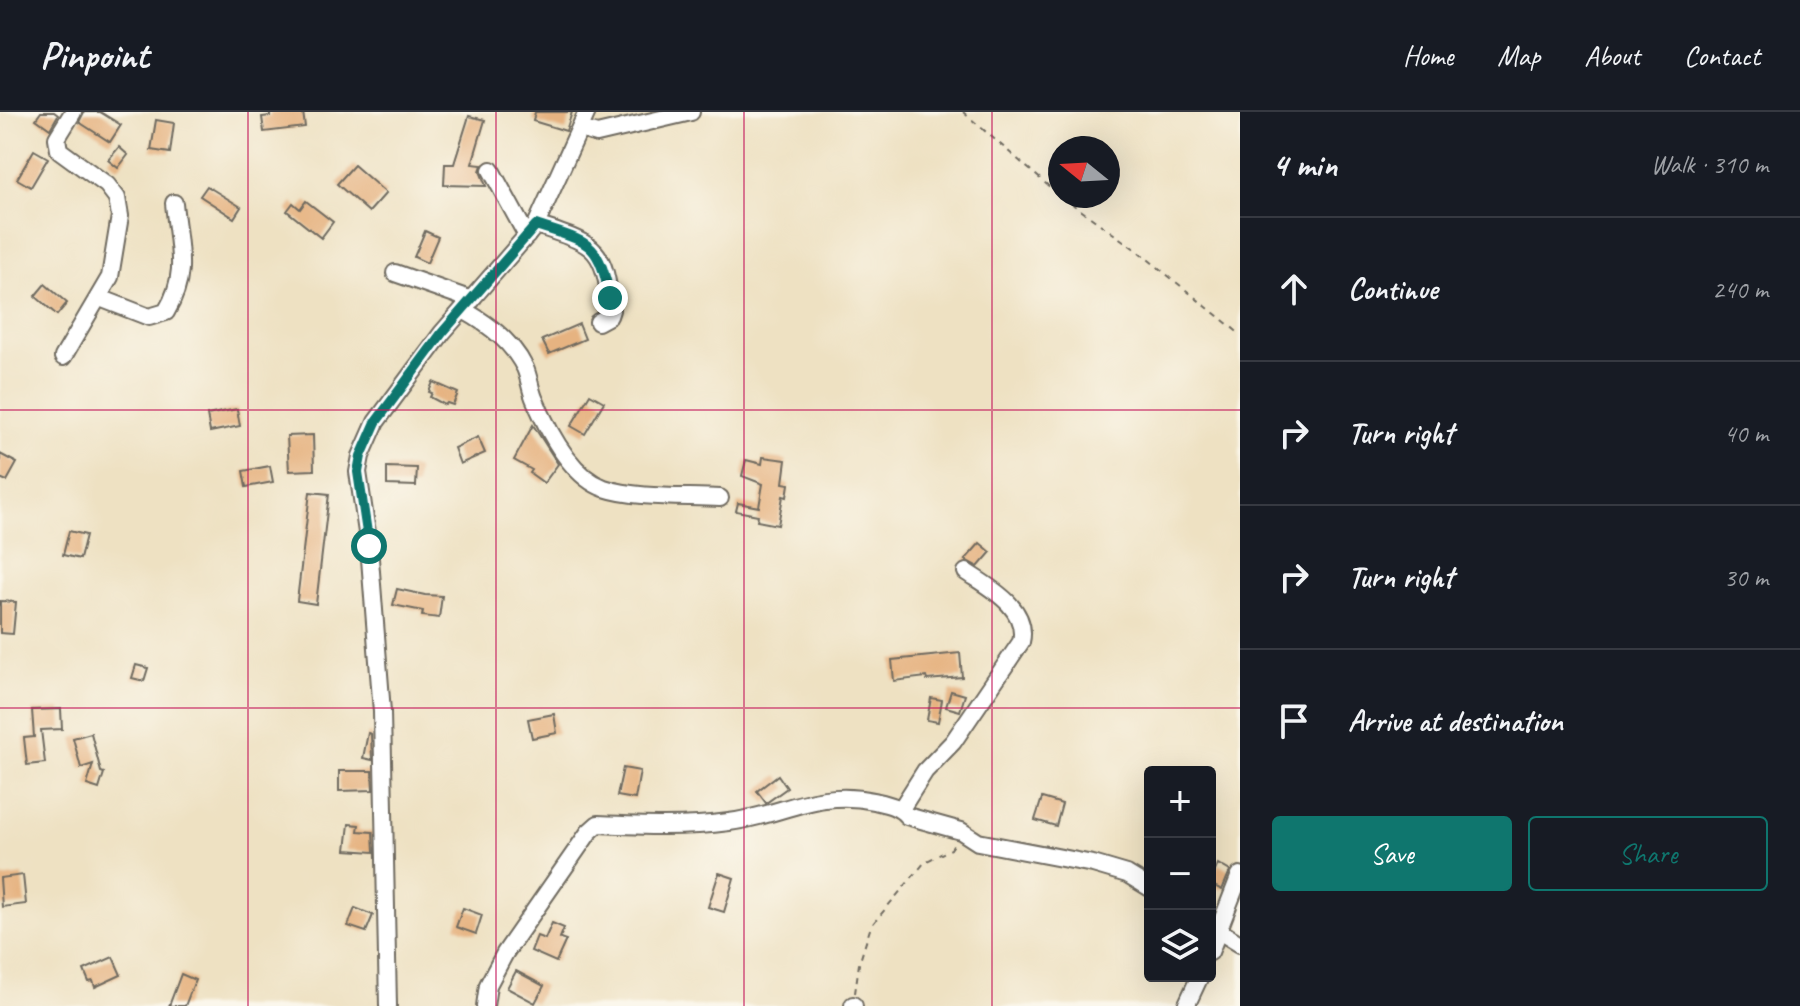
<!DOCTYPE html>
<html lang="en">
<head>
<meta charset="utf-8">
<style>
  :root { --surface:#171b24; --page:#20242c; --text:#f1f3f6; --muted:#9ea1a6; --line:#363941; --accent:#0f766e }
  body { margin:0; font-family:Caveat,sans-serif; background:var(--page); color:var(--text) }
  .controls { position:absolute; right:24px; bottom:24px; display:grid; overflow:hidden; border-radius:8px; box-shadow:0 8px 32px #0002 }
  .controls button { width:72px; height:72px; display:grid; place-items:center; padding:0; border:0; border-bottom:2px solid var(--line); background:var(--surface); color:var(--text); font:40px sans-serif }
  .compass { position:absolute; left:1048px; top:24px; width:72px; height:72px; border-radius:50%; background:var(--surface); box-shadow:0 8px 32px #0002; rotate:288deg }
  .stop { position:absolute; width:24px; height:24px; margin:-18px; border:6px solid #0f766e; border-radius:50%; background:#fff }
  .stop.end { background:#0f766e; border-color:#fff; box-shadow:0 2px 8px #0008 }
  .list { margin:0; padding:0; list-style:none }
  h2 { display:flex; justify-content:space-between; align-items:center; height:104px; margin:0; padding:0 32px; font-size:34px }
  h2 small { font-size:26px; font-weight:400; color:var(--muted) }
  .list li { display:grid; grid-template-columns:52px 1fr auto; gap:24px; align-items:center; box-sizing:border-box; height:144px; padding:0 32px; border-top:2px solid var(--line) }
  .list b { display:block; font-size:30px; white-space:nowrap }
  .list em { font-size:26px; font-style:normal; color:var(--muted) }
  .actions { display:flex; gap:16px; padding:24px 32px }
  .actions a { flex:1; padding:18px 0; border:2px solid var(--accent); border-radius:8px; text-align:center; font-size:28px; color:var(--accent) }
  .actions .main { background:var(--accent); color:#fff }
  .icon { flex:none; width:44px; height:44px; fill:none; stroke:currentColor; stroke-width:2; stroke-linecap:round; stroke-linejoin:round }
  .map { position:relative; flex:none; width:1240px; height:894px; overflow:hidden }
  header { display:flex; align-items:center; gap:48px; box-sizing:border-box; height:112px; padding:0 40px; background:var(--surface); border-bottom:2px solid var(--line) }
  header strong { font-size:38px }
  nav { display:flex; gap:44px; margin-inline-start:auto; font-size:28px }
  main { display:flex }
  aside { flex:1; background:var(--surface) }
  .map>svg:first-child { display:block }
</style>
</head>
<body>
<header>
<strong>Pinpoint</strong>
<nav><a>Home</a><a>Map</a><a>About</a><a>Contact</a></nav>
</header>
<main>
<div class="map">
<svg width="1240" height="894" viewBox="0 0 1240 894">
  <rect width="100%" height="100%" fill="#fbf7ec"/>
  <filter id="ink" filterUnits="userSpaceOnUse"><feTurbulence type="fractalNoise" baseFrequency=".0125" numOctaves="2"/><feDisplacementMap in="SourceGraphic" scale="16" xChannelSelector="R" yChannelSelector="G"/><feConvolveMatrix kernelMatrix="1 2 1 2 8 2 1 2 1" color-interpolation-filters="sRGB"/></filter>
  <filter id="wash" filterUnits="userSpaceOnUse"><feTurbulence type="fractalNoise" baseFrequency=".006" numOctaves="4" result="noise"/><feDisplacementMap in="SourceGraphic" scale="32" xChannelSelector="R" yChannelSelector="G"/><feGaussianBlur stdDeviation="1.8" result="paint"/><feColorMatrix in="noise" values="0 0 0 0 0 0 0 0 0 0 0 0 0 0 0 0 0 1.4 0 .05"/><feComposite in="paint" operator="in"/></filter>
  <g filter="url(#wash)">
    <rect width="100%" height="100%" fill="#eee1c2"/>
    <g id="blocks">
      <g fill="#e6b381">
        <polygon points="41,0 54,0 58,3 50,17 36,7"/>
        <polygon points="84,0 100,0 121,13 110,30 79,10"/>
        <polygon points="270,0 303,0 305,15 264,20 262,5 270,4"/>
        <polygon points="535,0 572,0 566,19 533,9"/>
        <polygon points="469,4 485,8 472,52 482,53 480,59 486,74 444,73 445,52 454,52"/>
        <polygon points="156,8 174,11 170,41 151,38"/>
        <polygon points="119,35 128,43 118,56 108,48"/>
        <polygon points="34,38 48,46 31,75 17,67"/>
        <polygon points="354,53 386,81 369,100 337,72"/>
        <polygon points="207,74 241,95 234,106 200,84"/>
        <polygon points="306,89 333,110 321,126 287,99 293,91 300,97"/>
        <polygon points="425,119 438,125 427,151 414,145"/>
        <polygon points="45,172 67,191 57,203 35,184"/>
        <polygon points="579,212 585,227 549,242 542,228"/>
        <polygon points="433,270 458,281 453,293 447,291 445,293 430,285 432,281 429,280"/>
        <polygon points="590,282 604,290 585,322 571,314"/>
        <polygon points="237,297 240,314 210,320 207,303"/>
        <polygon points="533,313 558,352 544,371 530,361 532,358 514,348"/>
        <polygon points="313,323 314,358 289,359 287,324"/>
        <polygon points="478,325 485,341 460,352 454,336"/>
        <polygon points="0,342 17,351 7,369 0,366"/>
        <polygon points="763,345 786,348 783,371 789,372 787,385 783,384 778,413 757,409 758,403 736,399 738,391 759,395 763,372 742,364 746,348 762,352"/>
        <polygon points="270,354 273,370 246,375 243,359"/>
        <polygon points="387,355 417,356 416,374 387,373"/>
        <polygon points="310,380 329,382 316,492 297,489"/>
        <polygon points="69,419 86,423 80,447 63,443"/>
        <polygon points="980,431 991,440 978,455 965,448"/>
        <polygon points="397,477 425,483 442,484 439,506 422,504 423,499 393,493"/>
        <polygon points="0,489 16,490 13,522 0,521"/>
        <polygon points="960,541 962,565 927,568 926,565 894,569 892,548"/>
        <polygon points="136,553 148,556 144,569 132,566"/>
        <polygon points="951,579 965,583 960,599 946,595"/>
        <polygon points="931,586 942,588 938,610 927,608"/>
        <polygon points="61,597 62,617 41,618 45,651 27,653 24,626 34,625 32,598"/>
        <polygon points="554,602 557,621 532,626 528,607"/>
        <polygon points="91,621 101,660 104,661 99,677 87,673 93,652 81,656 73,626"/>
        <polygon points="368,621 371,622 372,648 363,646"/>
        <polygon points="623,656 640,659 635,687 617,684"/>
        <polygon points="339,659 372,659 373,678 339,679"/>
        <polygon points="778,663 787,676 766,691 757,679"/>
        <polygon points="1042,686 1062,692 1056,714 1035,708"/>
        <polygon points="349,712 359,713 358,719 373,720 374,740 346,738"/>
        <polygon points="1218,752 1230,759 1222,778 1210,772"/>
        <polygon points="719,761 734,766 724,800 708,795"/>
        <polygon points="23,763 26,792 2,795 0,766"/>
        <polygon points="355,796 373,803 366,820 348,814"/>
        <polygon points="463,796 482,803 476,822 456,815"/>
        <polygon points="552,811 564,816 560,826 566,828 556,850 531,839 537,824 545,827"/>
        <polygon points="113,845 121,863 95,875 93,869 89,870 84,858"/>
        <polygon points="516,859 544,874 535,891 507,876"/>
        <polygon points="181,862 195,868 185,894 169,894"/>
      </g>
    </g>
  </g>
  <g filter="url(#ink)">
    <use href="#blocks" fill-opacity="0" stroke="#6f6b60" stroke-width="2"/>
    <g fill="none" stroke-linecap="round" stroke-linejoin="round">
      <defs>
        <g id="minor">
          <polyline points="580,17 597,22 691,0"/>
          <polyline points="491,58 527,124"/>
          <path d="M536,113C595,133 604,132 611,198L609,204L598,210"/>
          <polyline points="395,161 472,188"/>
          <path d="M100,186L149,205L166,200C189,162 178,134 174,91"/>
          <path d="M463,198C487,211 513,231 525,256C529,265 530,276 534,286C547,317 570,364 604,376C637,387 685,384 720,386"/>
          <polyline points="63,245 110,165 120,104 117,86 107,73 59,38 57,26 73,0"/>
          <path d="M901,697L925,659L953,630L1021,530C1029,496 990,476 966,460"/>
          <polyline points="1211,814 1240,832"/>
          <polyline points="1210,840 1240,763"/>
          <polyline points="853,893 854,894"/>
          <polyline points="388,894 382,600 369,434 358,360 361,344 376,310 442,221 536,113 587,0"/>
          <path d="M485,894L488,873L505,841L589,720L598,712C641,714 686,716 729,710C781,704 817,676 874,689C887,692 899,694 907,704L961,719L978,730L1093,752L1127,762L1150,776"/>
          <polyline points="1186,894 1200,864"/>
        </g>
      </defs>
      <use href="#minor" stroke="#6f6b60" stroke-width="20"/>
      <g stroke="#6f6b60" stroke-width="2" stroke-dasharray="6 6" stroke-linecap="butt">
        <polyline points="963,0 1059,83"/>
        <polyline points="1061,84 1139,140 1240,222"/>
        <polyline points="855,881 859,852 871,814 925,750 951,737 955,731"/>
      </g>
      <use href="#minor" stroke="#fff" stroke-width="16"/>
    </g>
  </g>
  <g fill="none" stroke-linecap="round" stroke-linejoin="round" filter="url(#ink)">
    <path stroke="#0f766e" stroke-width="10" d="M369,434L358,360L361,344L376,310L442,221L536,113C590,131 598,128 610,186"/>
  </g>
  <path fill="none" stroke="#c2185b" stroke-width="2" stroke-opacity="0.55" d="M248,0V894M496,0V894M744,0V894M992,0V894M0,298H1240M0,596H1240"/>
</svg>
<div class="controls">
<button>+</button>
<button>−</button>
<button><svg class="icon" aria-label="layers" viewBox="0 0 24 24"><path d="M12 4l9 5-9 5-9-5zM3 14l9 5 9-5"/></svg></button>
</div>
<svg class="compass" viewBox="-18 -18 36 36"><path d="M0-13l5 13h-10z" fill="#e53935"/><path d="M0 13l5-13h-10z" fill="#9ea1a6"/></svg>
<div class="stop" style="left:369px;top:434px"></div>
<div class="stop end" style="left:610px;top:186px"></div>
</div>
<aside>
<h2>4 min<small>Walk · 310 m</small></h2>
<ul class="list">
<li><svg class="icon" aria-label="ahead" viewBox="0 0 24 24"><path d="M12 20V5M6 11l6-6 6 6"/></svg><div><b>Continue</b></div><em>240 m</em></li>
<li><svg class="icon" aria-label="right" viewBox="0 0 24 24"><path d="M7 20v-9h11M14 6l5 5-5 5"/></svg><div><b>Turn right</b></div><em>40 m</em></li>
<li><svg class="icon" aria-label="right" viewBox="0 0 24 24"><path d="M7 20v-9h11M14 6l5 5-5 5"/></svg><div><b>Turn right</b></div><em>30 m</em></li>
<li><svg class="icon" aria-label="arrive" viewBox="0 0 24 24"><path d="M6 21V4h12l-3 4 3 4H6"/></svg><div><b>Arrive at destination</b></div></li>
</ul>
<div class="actions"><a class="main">Save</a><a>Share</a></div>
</aside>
</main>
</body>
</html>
